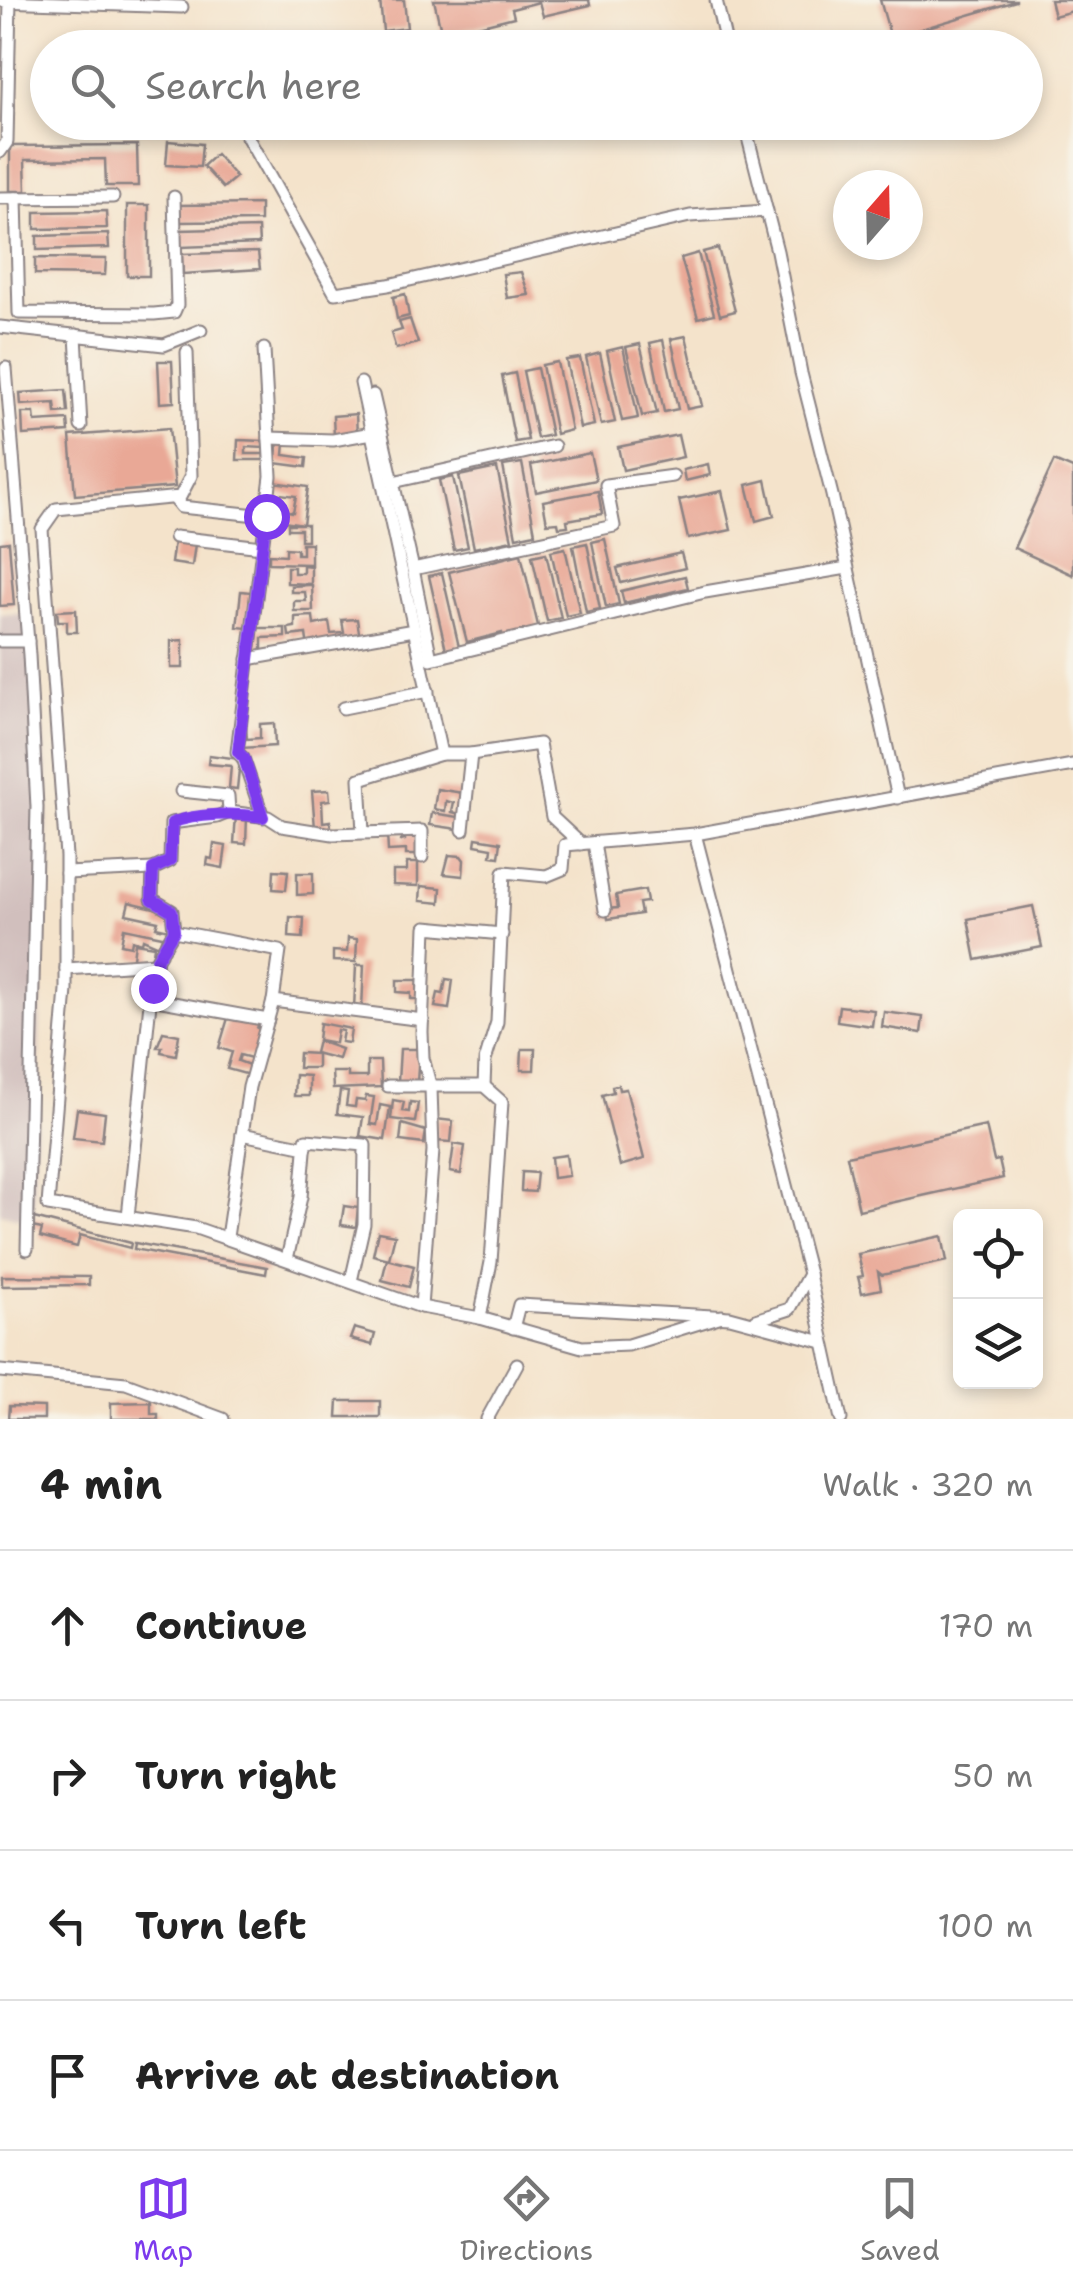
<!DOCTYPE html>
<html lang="en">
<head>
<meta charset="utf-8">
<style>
  :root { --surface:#fff; --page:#f2f2f2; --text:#222; --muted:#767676; --line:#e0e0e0; --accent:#7c3aed }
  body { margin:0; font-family:"Shantell Sans",sans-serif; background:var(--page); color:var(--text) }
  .controls { position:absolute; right:30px; bottom:30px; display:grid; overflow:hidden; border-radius:15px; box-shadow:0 5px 15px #0003 }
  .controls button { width:90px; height:90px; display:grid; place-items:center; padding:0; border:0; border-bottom:2px solid var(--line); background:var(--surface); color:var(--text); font:50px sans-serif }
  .compass { position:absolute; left:833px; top:170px; width:90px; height:90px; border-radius:50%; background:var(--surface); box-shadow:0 5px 15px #0003; rotate:20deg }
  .stop { position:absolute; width:30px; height:30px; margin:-22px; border:8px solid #7c3aed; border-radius:50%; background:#fff }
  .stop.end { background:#7c3aed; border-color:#fff; box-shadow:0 2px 10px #0008 }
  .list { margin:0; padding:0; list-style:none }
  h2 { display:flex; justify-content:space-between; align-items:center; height:130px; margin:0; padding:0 40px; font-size:42px }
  h2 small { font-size:32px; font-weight:400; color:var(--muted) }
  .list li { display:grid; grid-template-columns:65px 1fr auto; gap:30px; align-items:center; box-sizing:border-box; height:150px; padding:0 40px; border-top:2px solid var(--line) }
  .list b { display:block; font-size:38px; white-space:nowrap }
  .list em { font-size:32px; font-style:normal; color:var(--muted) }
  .icon { flex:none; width:55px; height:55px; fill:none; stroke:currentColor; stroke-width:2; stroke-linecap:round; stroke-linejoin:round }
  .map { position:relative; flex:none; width:1073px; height:1419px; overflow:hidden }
  .search { position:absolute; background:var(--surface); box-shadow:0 5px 15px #0003; left:30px; right:30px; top:30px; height:110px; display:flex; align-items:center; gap:25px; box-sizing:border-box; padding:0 35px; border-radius:55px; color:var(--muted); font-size:38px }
  .sheet { height:730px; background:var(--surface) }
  nav { display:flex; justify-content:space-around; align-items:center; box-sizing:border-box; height:140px; border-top:2px solid var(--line); background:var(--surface); font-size:28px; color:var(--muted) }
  nav a { display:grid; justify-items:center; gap:5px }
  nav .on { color:var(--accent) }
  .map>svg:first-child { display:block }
</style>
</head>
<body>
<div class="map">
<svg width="1073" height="1419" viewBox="0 0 1073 1419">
  <rect width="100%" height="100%" fill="#f7f3e8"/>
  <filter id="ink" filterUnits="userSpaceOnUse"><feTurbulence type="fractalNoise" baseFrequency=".01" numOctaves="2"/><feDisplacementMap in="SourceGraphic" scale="20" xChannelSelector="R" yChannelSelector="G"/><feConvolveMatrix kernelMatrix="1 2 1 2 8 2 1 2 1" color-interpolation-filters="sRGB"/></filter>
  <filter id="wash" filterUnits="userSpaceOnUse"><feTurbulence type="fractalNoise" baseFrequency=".0048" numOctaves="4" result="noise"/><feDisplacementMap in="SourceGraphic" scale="40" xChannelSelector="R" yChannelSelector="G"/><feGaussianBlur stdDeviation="2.25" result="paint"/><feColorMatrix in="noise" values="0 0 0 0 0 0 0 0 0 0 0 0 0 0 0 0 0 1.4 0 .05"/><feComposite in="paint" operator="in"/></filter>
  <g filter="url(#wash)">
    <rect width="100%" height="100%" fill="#f4e3cb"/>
    <polygon fill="#d1bfbd" points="0,614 33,614 49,794 33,1221 0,1213"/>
    <g id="blocks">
      <g fill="#e9a896">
        <polygon points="380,0 404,0 407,28 383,31"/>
        <polygon points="434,0 589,0 590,5 543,16 539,2 512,9 514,17 442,35"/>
        <polygon points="880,0 1016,0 1016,1 891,38"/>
        <polygon points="1050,0 1073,0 1073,11 1054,16"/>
        <polygon points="168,141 202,144 200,167 166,165"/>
        <polygon points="137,145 138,186 106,186 105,159 25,160 26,191 10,191 10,146"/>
        <polygon points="216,154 236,177 223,188 203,166"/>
        <polygon points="260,204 260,221 179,222 178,205"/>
        <rect x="127" y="205" width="22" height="71"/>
        <polygon points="106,211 107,228 35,229 35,212"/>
        <polygon points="258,228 259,244 181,247 180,230"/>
        <polygon points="108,234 109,248 37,250 37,236"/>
        <polygon points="718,248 735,311 720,315 703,252"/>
        <polygon points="258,252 260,269 183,274 182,254"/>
        <polygon points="698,253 714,314 698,318 681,258"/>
        <polygon points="35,258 106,259 105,275 35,274"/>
        <polygon points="521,272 529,295 507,298 503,274"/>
        <polygon points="405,294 409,316 397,319 393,297"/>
        <polygon points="410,319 418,343 396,349 391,333 402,330 399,322"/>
        <polygon points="686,336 702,406 687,409 671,339"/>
        <polygon points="663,340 678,409 664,412 650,343"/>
        <polygon points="640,344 657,413 642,416 626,347"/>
        <polygon points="623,347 638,418 622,421 607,351"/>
        <polygon points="600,353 615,422 601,425 586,357"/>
        <polygon points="580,358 594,425 580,428 566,360"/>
        <polygon points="158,361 172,361 174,402 160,403"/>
        <polygon points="557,362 571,430 556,434 542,365"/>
        <polygon points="537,368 551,435 537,438 523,371"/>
        <polygon points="515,373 528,440 515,442 502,376"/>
        <polygon points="66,390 68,412 56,413 55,403 21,405 20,393"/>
        <polygon points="22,413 34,413 35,422 68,420 69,432 23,435"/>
        <polygon points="356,414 357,436 334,437 333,416"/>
        <polygon points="169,428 175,487 75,495 70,436"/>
        <polygon points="678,435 683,457 623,470 618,447"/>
        <polygon points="238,440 264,441 264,448 246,447 246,454 264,454 264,460 237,460"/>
        <polygon points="278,442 285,443 284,455 307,458 306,467 275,463"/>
        <polygon points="590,453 596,480 536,492 531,465"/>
        <polygon points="1054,461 1073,469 1073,575 1014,548"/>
        <polygon points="522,463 535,533 516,537 503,466"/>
        <polygon points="708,464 710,475 685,481 683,470"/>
        <polygon points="497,468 512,540 474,548 459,476"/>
        <polygon points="453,477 468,547 454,550 439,480"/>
        <polygon points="766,480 774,516 756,521 747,485"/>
        <polygon points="274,482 308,487 303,524 307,524 307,540 301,540 301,529 288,529 288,524 303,524 270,519 271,508 293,512 296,496 272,493"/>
        <polygon points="598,491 602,514 567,520 568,526 559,527 558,522 547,523 543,501"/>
        <polygon points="722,491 731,530 688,539 679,500"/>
        <polygon points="605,539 619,604 606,607 592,542"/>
        <polygon points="174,541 195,544 192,566 171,563"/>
        <polygon points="9,542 14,605 0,606 0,543"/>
        <polygon points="302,543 311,543 311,564 269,563 269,554 286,555 286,548 297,549 297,554 302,554"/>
        <polygon points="587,543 600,609 586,612 573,546"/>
        <polygon points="565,548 580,613 566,616 551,551"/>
        <polygon points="546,553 561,618 547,621 532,556"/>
        <polygon points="681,553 685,568 621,583 617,568"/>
        <polygon points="521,554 539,630 503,639 502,633 467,642 449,572"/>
        <polygon points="303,565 311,566 311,584 287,583 287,567 294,567 294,573 303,573"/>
        <polygon points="442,573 459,647 446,650 429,576"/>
        <polygon points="685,576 688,588 624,603 621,591"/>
        <polygon points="309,585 312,585 313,611 294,611 294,601 306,601 305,592 291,592 291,586"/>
        <polygon points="241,591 251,592 247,628 237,627"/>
        <polygon points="76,610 77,632 67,632 67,621 58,621 57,611"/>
        <polygon points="313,616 314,625 329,622 331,634 344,633 342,620 357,619 360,639 308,648 306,634 289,636 288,628 295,627 295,617"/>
        <polygon points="253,628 285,628 285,637 262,638 262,652 254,652"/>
        <polygon points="183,640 183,668 171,668 171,641"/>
        <polygon points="274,723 275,746 241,748 240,727 246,727 247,739 260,738 260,724"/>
        <polygon points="209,755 240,759 237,789 229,788 231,766 208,764"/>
        <polygon points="437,789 463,793 460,814 452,812 454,803 446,801 445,811 434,809"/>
        <polygon points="329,790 330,800 322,801 323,822 330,821 331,827 315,828 312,791"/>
        <polygon points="432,813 459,817 458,829 430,825"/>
        <polygon points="236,815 247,816 246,844 234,843"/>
        <polygon points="401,833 401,841 405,840 405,834 416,833 417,855 406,855 406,850 388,851 387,834"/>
        <polygon points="476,838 501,842 499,857 491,856 492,848 475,845"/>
        <polygon points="214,844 226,846 223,868 207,865 208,858 212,859"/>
        <polygon points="449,855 461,856 464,860 463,876 444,874"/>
        <polygon points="407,863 418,863 418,886 393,885 393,871 407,871"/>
        <polygon points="274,870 288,871 286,890 273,889"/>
        <polygon points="297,873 313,873 313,894 297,895"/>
        <polygon points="421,886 441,888 440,903 420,901"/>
        <polygon points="645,890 647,902 639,903 641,914 608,919 606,909 618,908 616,895"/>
        <polygon points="129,902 171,912 169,930 156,927 158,921 126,914"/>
        <polygon points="1033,906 1042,947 976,960 968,919"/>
        <polygon points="290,917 304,918 303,938 289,937"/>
        <polygon points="124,928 162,936 159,946 143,939 142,943 132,940 131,946 121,944"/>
        <polygon points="348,938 357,939 356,962 333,961 333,951 347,952"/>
        <polygon points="135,943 154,946 152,961 133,958"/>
        <polygon points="356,965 364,965 362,1009 354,1009"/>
        <polygon points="446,979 453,980 449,1009 435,1007 438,993 443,994"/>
        <polygon points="397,980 418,980 417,999 411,999 411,993 397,992"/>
        <polygon points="839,1006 874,1010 872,1026 837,1021"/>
        <polygon points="884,1012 923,1017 921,1033 882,1027"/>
        <polygon points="235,1017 259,1024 257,1028 264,1030 255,1059 240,1055 238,1061 252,1066 249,1075 227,1069 232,1052 219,1048 228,1018 234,1020"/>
        <polygon points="320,1023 351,1029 349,1043 341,1042 343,1031 337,1030 335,1043 318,1040"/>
        <polygon points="163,1032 179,1035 176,1055 161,1052 162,1047 157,1047"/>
        <polygon points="318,1041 341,1049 338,1059 315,1053"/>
        <polygon points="400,1049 419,1049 417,1083 398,1082"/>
        <polygon points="522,1049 535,1049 534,1070 521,1070"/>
        <polygon points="299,1053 317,1054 317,1068 298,1068"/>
        <polygon points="367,1061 380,1061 381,1087 333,1089 332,1072 348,1072 348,1077 367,1077"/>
        <polygon points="295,1075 309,1076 309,1096 294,1096"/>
        <polygon points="618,1085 619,1090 626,1089 644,1159 620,1166 602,1095 613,1092 612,1086"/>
        <polygon points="340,1091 348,1092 346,1106 355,1107 356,1100 365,1101 366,1096 374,1097 370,1124 377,1125 380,1105 390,1107 385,1140 360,1136 363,1117 337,1114"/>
        <polygon points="393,1100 404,1102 402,1111 409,1112 410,1102 418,1103 415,1122 391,1119"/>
        <polygon points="77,1109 105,1113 102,1141 73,1138"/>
        <polygon points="436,1119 453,1121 451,1142 435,1141"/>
        <polygon points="402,1124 426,1131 424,1144 400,1141"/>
        <polygon points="986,1126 994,1161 999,1160 1003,1178 859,1210 847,1156"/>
        <polygon points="454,1144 465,1146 461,1174 450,1172"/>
        <polygon points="566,1155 569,1176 553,1178 551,1157"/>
        <polygon points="522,1172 537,1173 535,1192 521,1191"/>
        <polygon points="344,1206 358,1208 356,1227 341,1225"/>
        <polygon points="34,1218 131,1243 130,1248 80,1235 77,1247 40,1237 42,1229 32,1227"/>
        <polygon points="378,1232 395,1235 389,1259 373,1255"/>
        <polygon points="942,1236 947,1261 882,1275 878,1272 881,1289 862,1293 858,1277 863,1276 858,1254"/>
        <polygon points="135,1243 267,1267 266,1274 134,1249"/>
        <polygon points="387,1259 414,1266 409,1287 382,1280"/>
        <polygon points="2,1276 89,1277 89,1285 2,1286"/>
        <polygon points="354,1328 375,1334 372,1345 350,1339"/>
        <polygon points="338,1401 380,1401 380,1417 337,1417"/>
        <polygon points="151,1402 151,1414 158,1414 158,1419 111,1419 111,1403"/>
        <polygon points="9,1406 44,1407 44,1419 8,1419"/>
      </g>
    </g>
  </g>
  <g filter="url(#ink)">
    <use href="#blocks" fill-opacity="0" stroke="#8b8283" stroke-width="2.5"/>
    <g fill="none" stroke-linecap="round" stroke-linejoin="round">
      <defs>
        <g id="minor">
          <polyline points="716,0 727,48"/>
          <polyline points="0,1 182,7"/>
          <polyline points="239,122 335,293 388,285 690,216 767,211"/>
          <polyline points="744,122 777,251 801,373 832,495 898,798"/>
          <polyline points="0,152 7,142 10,0"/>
          <polyline points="0,198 113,197"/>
          <polyline points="16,198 19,313 154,314 174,312 177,305 174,197"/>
          <polyline points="0,327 164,345 201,330"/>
          <polyline points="76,335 81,426"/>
          <polyline points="187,352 191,476 180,497 56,509 42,529 66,856 66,990 48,1205 196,1228 421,1307 480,1318 582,1347 628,1345 722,1316"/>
          <polyline points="6,368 29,655 37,807 27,1249"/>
          <polyline points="361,383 441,754"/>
          <polyline points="373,395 413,569 614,526 606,485 673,476"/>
          <polyline points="269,438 333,440 372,433"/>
          <polyline points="393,482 554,446"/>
          <polyline points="174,498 181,507 266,516"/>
          <polyline points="175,537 262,547"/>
          <polyline points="413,569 431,659 705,592 847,568"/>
          <polyline points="0,641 28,641"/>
          <polyline points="248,659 414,630"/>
          <polyline points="343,708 428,691"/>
          <polyline points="181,791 228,796 229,812"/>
          <polyline points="263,817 243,758 237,752 271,476 264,349"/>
          <polyline points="463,830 471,754"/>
          <polyline points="363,832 360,779 441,754 471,754 539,744 552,817 581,844"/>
          <polyline points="695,834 809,1274 841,1419"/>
          <polyline points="594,843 605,910"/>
          <polyline points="66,873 153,869"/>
          <polyline points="174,931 280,951 273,1001 423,1020"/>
          <polyline points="66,969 156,963"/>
          <polyline points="151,999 268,1020"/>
          <polyline points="388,1086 484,1086 502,1102 491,1262 480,1318"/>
          <polyline points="484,1086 485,1061 497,1022 504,872 546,876 563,869 565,845 695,834 1073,765"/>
          <polyline points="242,1134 306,1147"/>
          <polyline points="128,1217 151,993 157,959 174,931 172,911 152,899 153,869 170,861 171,823 217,817 229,812 268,817 282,826 333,834 422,831 422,857"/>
          <polyline points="227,1237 249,1087 273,1001"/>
          <polyline points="287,1259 301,1197 306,1140 365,1145 364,1224 351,1281"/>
          <polyline points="421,1307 433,1151 431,1088 423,1058 422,1032 426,927 502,934"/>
          <polyline points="756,1320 790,1309 809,1274"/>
          <polyline points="513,1328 519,1305 730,1317 823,1342"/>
          <polyline points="0,1371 126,1383 223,1419"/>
          <polyline points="487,1419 517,1364"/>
        </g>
      </defs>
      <use href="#minor" stroke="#8b8283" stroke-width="15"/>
      <use href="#minor" stroke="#fff" stroke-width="11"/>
    </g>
  </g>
  <g fill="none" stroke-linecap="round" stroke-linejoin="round" filter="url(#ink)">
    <path stroke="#7c3aed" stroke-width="12" d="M153,988L157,959L174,931L172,911L152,899L153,869L170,861L172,823C196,813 236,813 263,817L244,758L238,752L266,516"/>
  </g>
</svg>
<div class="controls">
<button><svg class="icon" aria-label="locate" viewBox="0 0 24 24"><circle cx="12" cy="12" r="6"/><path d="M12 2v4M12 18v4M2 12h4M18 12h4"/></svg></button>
<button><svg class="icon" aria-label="layers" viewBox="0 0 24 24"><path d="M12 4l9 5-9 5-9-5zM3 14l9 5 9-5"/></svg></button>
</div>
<svg class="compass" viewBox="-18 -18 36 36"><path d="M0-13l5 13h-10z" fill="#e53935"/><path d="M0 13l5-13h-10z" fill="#767676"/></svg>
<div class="stop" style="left:266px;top:516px"></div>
<div class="stop end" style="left:153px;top:988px"></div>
<div class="search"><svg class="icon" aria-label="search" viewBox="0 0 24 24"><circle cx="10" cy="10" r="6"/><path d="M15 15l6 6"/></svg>Search here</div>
</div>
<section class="sheet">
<h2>4 min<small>Walk · 320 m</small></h2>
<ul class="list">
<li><svg class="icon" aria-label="ahead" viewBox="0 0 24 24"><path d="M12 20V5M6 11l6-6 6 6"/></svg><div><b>Continue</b></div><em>170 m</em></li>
<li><svg class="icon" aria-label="right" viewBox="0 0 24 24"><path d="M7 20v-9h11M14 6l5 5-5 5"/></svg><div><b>Turn right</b></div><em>50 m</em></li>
<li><svg class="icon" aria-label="left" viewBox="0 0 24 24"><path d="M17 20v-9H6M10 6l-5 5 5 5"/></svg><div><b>Turn left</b></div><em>100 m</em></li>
<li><svg class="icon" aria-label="arrive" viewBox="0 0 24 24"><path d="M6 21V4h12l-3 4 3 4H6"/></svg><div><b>Arrive at destination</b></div></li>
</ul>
</section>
<nav>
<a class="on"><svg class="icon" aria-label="map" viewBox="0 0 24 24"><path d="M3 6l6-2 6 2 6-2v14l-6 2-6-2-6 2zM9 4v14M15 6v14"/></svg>Map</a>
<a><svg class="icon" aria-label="directions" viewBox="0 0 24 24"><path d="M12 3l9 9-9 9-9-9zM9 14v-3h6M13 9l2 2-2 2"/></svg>Directions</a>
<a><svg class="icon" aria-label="saved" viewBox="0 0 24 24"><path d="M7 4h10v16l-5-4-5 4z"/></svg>Saved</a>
</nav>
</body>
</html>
